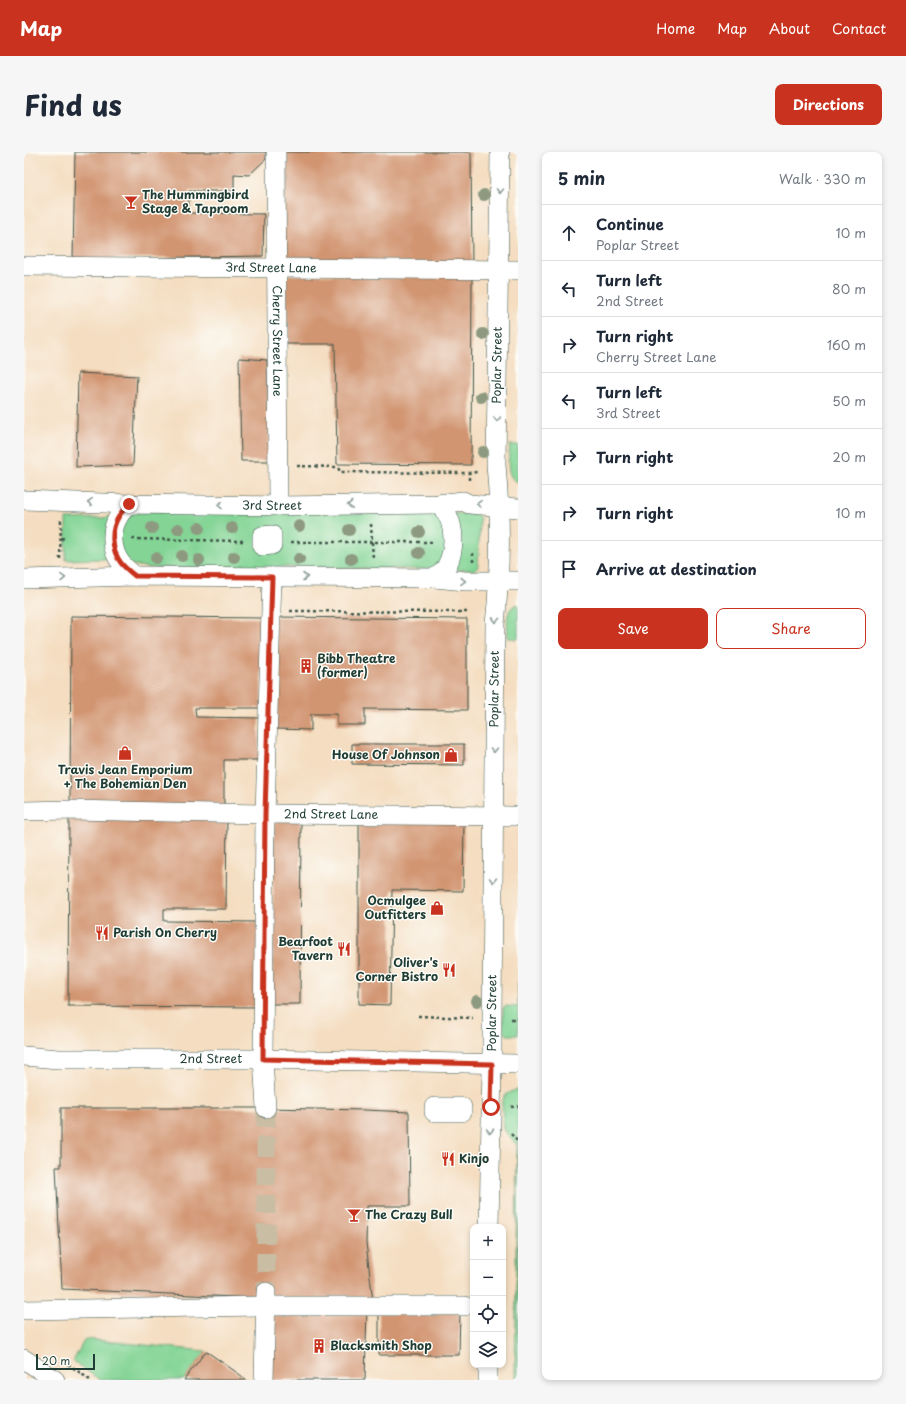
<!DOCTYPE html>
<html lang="en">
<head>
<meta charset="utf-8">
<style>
  :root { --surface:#fff; --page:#f6f6f7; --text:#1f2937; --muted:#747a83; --line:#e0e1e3; --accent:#c8321e }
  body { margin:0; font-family:"Playpen Sans",sans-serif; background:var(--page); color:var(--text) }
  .controls { position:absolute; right:12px; bottom:12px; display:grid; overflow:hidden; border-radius:8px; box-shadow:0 2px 6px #0003 }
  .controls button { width:36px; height:36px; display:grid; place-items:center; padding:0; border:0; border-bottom:1px solid var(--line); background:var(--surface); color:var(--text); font:20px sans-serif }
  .scale { position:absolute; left:12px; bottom:10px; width:59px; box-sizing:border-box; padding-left:4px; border:2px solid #1f3d34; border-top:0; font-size:11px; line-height:14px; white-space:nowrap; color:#1f3d34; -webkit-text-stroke:3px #fdfcf7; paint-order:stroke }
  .stop { position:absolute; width:12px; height:12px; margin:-9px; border:3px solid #c8321e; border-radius:50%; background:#fff }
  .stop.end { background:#c8321e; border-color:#fff; box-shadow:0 1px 4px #0008 }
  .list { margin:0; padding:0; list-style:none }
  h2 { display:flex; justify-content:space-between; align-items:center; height:52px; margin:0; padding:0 16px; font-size:17px }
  h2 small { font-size:13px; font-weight:400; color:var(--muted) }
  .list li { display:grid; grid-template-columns:26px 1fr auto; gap:12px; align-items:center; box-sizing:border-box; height:56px; padding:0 16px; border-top:1px solid var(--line) }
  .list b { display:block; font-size:15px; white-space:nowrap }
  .list p { margin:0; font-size:13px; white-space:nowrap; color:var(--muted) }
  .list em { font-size:13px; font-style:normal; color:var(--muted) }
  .actions { display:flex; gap:8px; padding:12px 16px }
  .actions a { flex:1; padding:9px 0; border:1px solid var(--accent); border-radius:8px; text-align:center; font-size:14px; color:var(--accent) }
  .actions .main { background:var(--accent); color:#fff }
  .icon { flex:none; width:22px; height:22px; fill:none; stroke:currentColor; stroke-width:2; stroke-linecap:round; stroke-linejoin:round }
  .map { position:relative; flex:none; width:494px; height:1228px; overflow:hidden; border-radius:8px }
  header { display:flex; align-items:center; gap:24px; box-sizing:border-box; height:56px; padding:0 20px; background:var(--accent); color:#fff }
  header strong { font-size:19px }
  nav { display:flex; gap:22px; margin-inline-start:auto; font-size:14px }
  .intro { display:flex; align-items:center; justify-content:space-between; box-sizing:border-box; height:96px; padding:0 24px }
  h1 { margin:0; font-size:28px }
  .button { padding:10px 18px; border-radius:8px; background:var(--accent); color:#fff; font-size:14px; font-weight:700 }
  main { display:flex; gap:24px; padding:0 24px }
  aside { flex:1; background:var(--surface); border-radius:8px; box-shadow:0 2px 6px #0003 }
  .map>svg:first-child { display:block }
</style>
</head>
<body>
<header>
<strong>Map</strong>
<nav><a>Home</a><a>Map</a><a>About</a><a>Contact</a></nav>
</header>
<div class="intro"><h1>Find us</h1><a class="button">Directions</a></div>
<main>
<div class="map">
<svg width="494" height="1228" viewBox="0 0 494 1228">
  <rect width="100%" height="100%" fill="#fdfcf7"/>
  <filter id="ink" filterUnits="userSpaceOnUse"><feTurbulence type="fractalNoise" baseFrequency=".025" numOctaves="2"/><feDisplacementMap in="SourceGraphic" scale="8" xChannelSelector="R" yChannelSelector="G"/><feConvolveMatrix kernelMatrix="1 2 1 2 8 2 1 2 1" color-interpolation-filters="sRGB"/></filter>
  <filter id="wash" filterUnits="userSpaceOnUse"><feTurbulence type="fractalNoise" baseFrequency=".012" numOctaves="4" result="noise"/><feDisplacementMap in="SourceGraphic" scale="16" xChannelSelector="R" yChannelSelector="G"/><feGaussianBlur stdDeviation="0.9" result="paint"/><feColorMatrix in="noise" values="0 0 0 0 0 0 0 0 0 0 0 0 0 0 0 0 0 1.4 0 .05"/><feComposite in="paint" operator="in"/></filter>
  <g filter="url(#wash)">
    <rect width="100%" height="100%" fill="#f4ddc0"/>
    <g fill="#83d495" stroke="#518864">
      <path d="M486,293H494V330C480,326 485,304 486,293Z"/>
      <polygon points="128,359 453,362 456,367 454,415 451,418 259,415 125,416 79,407 42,408 42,367 78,366"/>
      <path d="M494,452V487L484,486C484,474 479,456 494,452Z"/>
      <polygon points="494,829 494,883 483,883 479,879 479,856 481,854 494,855"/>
      <polygon points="491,938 494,938 494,1228 491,1228 493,993 479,977 478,951 481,943"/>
      <polygon points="61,1187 182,1199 160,1228 76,1228 49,1209"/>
    </g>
    <g id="blocks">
      <g fill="#d29572">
        <polygon points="51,0 242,0 242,7 225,23 210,22 210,39 165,39 165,61 240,62 239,104 49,107"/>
        <polygon points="259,0 447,0 448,115 260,110"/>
        <polygon points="261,123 448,124 447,313 313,312 311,192 260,192"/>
        <polygon points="215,206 243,208 246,309 217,309"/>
        <polygon points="54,221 113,224 109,313 52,315"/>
        <polygon points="47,464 238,466 237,556 171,556 172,565 235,566 235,608 200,608 200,655 46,654"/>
        <polygon points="251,465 443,467 443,558 341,557 341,573 313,573 313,562 287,562 287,578 251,577"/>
        <polygon points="328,592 440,592 440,613 328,612"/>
        <polygon points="45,662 203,663 202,757 140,757 140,769 235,770 234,855 44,854"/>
        <polygon points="250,668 277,668 276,852 248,852"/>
        <polygon points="440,668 439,739 368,738 366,853 335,852 335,670"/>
        <polygon points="37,956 242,956 341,958 385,960 386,1054 343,1054 342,1091 349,1149 295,1149 38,1137 32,1015 37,1015"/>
        <polygon points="343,1156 341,1228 248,1228 250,1160"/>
        <polygon points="355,1159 436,1159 435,1203 355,1203"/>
        <polygon points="182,1199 215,1222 223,1228 160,1228"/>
      </g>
    </g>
  </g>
  <g filter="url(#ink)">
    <use href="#blocks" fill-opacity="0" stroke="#3f5549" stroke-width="1"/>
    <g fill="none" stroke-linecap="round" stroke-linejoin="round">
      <polyline stroke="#c9bda4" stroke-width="19" stroke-dasharray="19 10" stroke-linecap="butt" points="242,956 242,1140"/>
      <defs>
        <g id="minor">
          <path id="s1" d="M252,0L254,354"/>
          <path id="s2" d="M0,114L494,118"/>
          <path id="s3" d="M0,348L105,352L254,354L414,352L439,349L445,352L494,356"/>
          <path d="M105,352C102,356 97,360 95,364C86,378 87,398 97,411C101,416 106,420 111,424"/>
          <polygon points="248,383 248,393 238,394 238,384"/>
          <path d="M411,426C430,415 433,384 424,364C422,360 418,356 414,352"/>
          <polyline points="0,427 111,424 411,426 441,429 494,429"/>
          <path id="s4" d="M0,659L46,658L241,662L494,664"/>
          <path id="s5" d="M0,904L34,907H239L494,912"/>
          <rect x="410" y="955" width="28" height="5"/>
          <polyline points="242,956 239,907 241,662 248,425"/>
          <path id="s6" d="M465,1075L468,912V866L471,472C477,417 477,368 472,312L476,0"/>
          <polyline points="0,1158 243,1154 441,1154"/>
          <polyline points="0,1207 31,1228"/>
          <polyline points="240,1228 242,1140"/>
          <polyline points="464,1228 464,1213"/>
        </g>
      </defs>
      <use href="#minor" stroke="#3f5549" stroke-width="20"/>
      <g stroke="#3f5549" stroke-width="2.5" stroke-dasharray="3 3" stroke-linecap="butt">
        <polyline points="273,314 314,315 316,320 445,321 453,320"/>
        <polyline points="445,328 445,321"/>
        <polyline points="347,372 349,407"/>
        <polyline points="37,386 42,387"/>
        <polyline points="108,387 219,389"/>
        <polyline points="267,390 410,390"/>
        <polyline points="36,407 37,368"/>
        <polyline points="449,410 449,399"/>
        <polyline points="266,459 446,460"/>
        <polyline points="394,864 449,866"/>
        <polyline points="487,867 494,867"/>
        <polyline points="487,955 494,954"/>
        <polyline points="487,982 494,990"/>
        <polyline points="44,1212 66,1228"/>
      </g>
      <use href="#minor" stroke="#fff" stroke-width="19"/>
    </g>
    <g fill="#8d9a80">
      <circle cx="460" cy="43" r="6"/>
      <circle cx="459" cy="182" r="6"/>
      <circle cx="457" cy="245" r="6"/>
      <circle cx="459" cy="300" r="6"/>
      <circle cx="275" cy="374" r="6"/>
      <circle cx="128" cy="376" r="6"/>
      <circle cx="175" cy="376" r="6"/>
      <circle cx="208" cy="376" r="6"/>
      <circle cx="154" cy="377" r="6"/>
      <circle cx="325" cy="378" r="6"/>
      <circle cx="395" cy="380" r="6"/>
      <circle cx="395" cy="401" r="6"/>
      <circle cx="158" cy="404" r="6"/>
      <circle cx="210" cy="405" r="6"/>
      <circle cx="132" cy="406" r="6"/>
      <circle cx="275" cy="407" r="6"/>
      <circle cx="327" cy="407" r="6"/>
      <circle cx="175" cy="408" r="6"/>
      <circle cx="453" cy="849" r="6"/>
    </g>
    <defs><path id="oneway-chevron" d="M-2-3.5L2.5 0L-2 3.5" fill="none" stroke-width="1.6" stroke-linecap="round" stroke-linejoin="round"/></defs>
    <g stroke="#8f9e9a">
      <use href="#oneway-chevron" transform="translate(476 39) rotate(91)"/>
      <use href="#oneway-chevron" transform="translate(473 267) rotate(91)"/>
      <use href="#oneway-chevron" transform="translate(66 350) rotate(-178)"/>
      <use href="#oneway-chevron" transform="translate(455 352) rotate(-176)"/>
      <use href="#oneway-chevron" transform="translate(196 353) rotate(-179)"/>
      <use href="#oneway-chevron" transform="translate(326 353) rotate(179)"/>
      <use href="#oneway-chevron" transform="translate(281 425)"/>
      <use href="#oneway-chevron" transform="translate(39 426) rotate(-2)"/>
      <use href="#oneway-chevron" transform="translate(439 429) rotate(2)"/>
      <use href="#oneway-chevron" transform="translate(472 468) rotate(94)"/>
      <use href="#oneway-chevron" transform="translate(470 598) rotate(91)"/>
      <use href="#oneway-chevron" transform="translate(469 728) rotate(91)"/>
      <use href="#oneway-chevron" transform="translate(466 979) rotate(91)"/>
    </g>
  </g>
  <g fill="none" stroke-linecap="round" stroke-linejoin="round" filter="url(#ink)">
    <path stroke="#c8321e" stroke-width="5" d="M105,352C102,356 97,360 95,364C86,378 87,398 97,411C101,416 106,420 111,424L248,425L241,662L239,907L468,912L467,955"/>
  </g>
  <defs>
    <symbol id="bar-bare" viewBox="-9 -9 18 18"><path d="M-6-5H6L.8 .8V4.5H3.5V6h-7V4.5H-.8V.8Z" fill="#c8321e" stroke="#fdfcf7" stroke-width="2.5" paint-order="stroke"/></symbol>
    <symbol id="building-bare" viewBox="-9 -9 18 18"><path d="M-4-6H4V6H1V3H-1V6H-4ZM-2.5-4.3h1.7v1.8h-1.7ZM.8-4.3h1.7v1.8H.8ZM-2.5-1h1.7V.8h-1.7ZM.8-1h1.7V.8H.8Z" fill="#c8321e" stroke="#fdfcf7" stroke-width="2.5" paint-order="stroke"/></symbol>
    <symbol id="shop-bare" viewBox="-9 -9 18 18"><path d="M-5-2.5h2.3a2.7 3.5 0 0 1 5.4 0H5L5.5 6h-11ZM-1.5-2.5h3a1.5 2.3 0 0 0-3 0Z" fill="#c8321e" stroke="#fdfcf7" stroke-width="2.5" paint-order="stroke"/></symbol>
    <symbol id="restaurant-bare" viewBox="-9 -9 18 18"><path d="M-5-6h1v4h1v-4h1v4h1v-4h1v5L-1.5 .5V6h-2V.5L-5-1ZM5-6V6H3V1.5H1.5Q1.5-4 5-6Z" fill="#c8321e" stroke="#fdfcf7" stroke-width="2.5" paint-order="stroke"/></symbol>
  </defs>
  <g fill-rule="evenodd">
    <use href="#bar-bare" x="97" y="40" width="20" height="20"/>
    <use href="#building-bare" x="272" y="504" width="20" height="20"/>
    <use href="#shop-bare" x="91" y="591" width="20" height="20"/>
    <use href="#shop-bare" x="417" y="593" width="20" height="20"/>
    <use href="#shop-bare" x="403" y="746" width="20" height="20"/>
    <use href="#restaurant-bare" x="68" y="771" width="20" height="20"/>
    <use href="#restaurant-bare" x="310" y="787" width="20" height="20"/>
    <use href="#restaurant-bare" x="415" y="808" width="20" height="20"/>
    <use href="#restaurant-bare" x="414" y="997" width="20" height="20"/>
    <use href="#bar-bare" x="320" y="1053" width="20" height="20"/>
    <use href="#building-bare" x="285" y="1184" width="20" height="20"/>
  </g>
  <g text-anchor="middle" stroke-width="3" stroke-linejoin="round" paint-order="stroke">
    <g font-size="12" font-weight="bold" fill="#1f3d34" stroke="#fdfcf7" text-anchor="start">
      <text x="118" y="47">The Hummingbird<tspan x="118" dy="14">Stage &amp; Taproom</tspan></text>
      <text x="293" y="511">Bibb Theatre<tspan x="293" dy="14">(former)</tspan></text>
      <text x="416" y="607" text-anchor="end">House Of Johnson</text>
      <text x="101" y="622" text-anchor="middle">Travis Jean Emporium<tspan x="101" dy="14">+ The Bohemian Den</tspan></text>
      <text x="402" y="753" text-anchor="end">Ocmulgee<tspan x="402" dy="14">Outfitters</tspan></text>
      <text x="89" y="785">Parish On Cherry</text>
      <text x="309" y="794" text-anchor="end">Bearfoot<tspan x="309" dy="14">Tavern</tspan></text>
      <text x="414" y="815" text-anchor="end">Oliver's<tspan x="414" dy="14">Corner Bistro</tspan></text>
      <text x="435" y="1011">Kinjo</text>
      <text x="341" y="1067">The Crazy Bull</text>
      <text x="306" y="1198">Blacksmith Shop</text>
    </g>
    <g font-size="12" fill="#1f3d34" stroke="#fdfcf7">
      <text dy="4" stroke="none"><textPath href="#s2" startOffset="247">3rd Street Lane</textPath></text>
      <text dy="4" stroke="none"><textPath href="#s1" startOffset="189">Cherry Street Lane</textPath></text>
      <text dy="4" stroke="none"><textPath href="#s6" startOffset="862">Poplar Street</textPath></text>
      <text dy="4" stroke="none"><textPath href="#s3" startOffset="248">3rd Street</textPath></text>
      <text dy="4" stroke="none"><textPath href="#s6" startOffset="538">Poplar Street</textPath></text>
      <text dy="4" stroke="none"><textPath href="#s4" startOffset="307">2nd Street Lane</textPath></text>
      <text dy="4" stroke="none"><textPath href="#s6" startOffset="214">Poplar Street</textPath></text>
      <text dy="4" stroke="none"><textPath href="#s5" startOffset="187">2nd Street</textPath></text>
    </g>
  </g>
</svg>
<div class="controls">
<button>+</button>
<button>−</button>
<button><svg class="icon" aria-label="locate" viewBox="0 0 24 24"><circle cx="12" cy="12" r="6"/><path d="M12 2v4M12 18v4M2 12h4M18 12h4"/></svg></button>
<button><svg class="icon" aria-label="layers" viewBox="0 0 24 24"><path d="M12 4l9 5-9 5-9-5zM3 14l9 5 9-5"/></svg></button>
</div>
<div class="scale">20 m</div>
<div class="stop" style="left:467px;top:955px"></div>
<div class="stop end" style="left:105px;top:352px"></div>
</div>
<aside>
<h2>5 min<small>Walk · 330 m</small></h2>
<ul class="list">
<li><svg class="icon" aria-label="ahead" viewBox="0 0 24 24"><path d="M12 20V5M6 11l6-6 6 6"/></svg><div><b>Continue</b><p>Poplar Street</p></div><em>10 m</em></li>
<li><svg class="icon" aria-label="left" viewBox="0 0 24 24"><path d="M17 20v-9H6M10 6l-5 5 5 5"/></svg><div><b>Turn left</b><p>2nd Street</p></div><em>80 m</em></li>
<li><svg class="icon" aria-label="right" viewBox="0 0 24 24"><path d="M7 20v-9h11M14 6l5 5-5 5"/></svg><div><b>Turn right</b><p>Cherry Street Lane</p></div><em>160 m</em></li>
<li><svg class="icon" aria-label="left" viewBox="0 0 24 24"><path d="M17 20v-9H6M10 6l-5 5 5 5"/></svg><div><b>Turn left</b><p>3rd Street</p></div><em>50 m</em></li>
<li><svg class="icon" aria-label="right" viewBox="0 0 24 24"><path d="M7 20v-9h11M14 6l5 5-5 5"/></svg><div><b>Turn right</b></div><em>20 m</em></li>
<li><svg class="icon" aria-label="right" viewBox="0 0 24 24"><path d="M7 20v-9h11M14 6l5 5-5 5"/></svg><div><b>Turn right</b></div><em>10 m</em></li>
<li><svg class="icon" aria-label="arrive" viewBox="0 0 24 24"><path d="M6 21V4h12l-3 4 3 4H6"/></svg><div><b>Arrive at destination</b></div></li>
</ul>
<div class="actions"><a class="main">Save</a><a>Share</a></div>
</aside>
</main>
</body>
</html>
